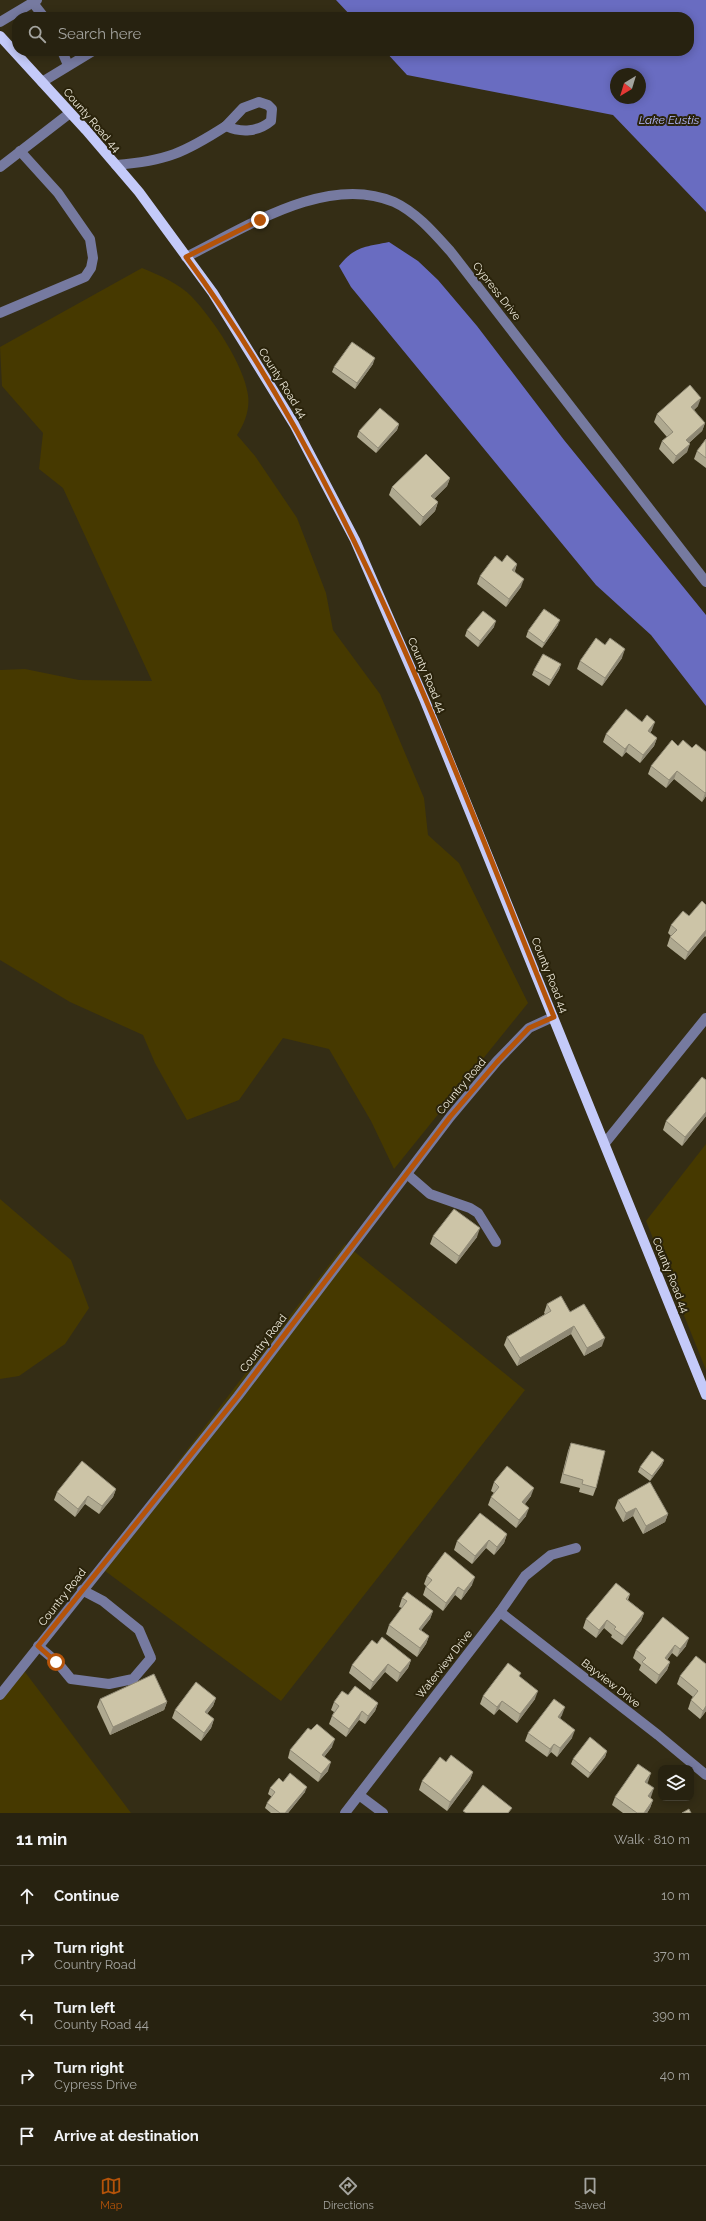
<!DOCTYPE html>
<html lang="en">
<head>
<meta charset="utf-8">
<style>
  :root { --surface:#272210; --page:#2f2a19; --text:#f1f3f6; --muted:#a4a49f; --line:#433f30; --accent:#b45309 }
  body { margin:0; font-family:Raleway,sans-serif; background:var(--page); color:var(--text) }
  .controls { position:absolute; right:12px; bottom:12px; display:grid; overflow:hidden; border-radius:8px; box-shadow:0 2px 10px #0003 }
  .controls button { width:36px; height:36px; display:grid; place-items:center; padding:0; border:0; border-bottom:1px solid var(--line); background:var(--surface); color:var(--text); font:20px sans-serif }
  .compass { position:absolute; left:610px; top:68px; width:36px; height:36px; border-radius:50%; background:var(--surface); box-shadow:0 2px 10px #0003; rotate:218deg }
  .stop { position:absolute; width:12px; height:12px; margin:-9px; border:3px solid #b45309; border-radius:50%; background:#fff }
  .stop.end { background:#b45309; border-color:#fff; box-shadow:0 1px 4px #0008 }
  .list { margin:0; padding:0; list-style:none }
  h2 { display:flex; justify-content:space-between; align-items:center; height:52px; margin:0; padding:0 16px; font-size:17px }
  h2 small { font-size:13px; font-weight:400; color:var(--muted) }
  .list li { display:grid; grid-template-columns:26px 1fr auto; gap:12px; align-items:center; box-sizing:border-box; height:60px; padding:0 16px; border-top:1px solid var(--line) }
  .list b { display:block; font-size:15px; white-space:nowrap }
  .list p { margin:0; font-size:13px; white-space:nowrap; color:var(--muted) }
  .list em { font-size:13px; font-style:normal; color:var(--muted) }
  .icon { flex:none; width:22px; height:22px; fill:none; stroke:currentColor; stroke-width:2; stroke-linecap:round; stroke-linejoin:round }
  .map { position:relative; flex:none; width:706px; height:1813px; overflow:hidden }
  .search { position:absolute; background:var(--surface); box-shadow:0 2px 10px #0003; left:12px; right:12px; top:12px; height:44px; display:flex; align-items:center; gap:10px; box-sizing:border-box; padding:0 14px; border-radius:16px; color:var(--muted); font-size:15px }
  .sheet { height:352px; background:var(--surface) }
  nav { display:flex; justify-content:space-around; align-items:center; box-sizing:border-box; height:56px; border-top:1px solid var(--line); background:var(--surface); font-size:11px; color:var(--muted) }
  nav a { display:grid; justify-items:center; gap:2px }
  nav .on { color:var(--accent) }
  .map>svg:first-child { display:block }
</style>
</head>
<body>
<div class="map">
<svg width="706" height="1813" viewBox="0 0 706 1813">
  <rect width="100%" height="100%" fill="#342d15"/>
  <g fill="#463900">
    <path d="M142,268C159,275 180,284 192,297C213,319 244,365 248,395C250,409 245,423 237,435L255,456L297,518L326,593L333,630L380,694L424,798L428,835L459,863L528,1003L394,1169L371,1121L329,1049L283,1038L239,1100L187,1120L155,1063L143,1035L70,1002L0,960V670L25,669L79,680L152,681L63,488L39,469L43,433L2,386L0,347Z"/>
    <polygon points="706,1144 706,1370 646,1221"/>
    <polygon points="0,1199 71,1260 89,1308 65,1344 19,1376 0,1379"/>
    <polygon points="345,1244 525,1390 281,1701 101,1568 176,1464"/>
    <polygon points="22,1668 131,1813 0,1813 0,1697"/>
  </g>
  <g fill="#696cc1" fill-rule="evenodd">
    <path d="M336,0H706V212L613,115L407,75L385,51H689V17H352ZM616,74H640V98H616Z"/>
    <path d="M389,242L418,261L438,280L477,326L564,440L706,615V706L651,635L596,585L351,287L339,266C355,246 365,247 389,242Z"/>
  </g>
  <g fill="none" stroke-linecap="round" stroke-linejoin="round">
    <g stroke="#767aa0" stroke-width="10">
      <polyline points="33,3 44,17"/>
      <polyline points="0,22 37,0"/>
      <polyline points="62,51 68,65"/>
      <polyline points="42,82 93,51"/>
      <path d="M259,102L268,105L272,109L271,121C258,132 241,133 226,126L243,108Z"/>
      <path d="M116,165C166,161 184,153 226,126"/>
      <polyline points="0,167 70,113"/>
      <path d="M186,257C245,228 327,173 394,202C416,212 434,233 451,252L706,582"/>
      <polyline points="0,313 85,277 91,268 93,258 90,239 58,193 20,151"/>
      <polyline points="605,1143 706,1018"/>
      <polyline points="407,1174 430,1194 470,1208 478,1213 496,1242"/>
      <polyline points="500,1612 658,1735 706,1775"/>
      <polyline points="38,1646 57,1662 71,1679 109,1684 133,1679 151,1658 139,1630 103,1601 82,1590"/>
      <polyline points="0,1695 238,1396 450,1117 497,1061 529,1028 553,1017"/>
      <polyline points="359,1795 383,1813"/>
      <polyline points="345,1813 500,1612 525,1576 551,1555 576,1548"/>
    </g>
    <polyline stroke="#c4caf9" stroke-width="10" points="0,36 86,130 139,192 213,293 294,424 355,540 425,701 706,1395"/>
  </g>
  <g fill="#afa990">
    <polygon points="373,364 355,389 332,372 334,367"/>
    <polygon points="698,406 694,410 705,423 702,431 689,443 687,452 673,464 659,449 662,441 667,437 654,422 657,414"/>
    <polygon points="399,424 397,430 376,453 357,437 359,431"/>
    <polygon points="706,439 706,468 694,459 697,451"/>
    <polygon points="450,478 447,486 434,499 438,502 435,511 420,526 389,495 392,487"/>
    <polygon points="502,562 517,564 515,571 521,587 506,607 477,584 480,576"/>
    <polygon points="558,625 542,648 526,637 528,631"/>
    <polygon points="494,627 478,647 465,636 467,630"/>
    <polygon points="622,658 602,686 577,669 580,661"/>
    <polygon points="561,664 559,670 549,686 532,675 534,670"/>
    <polygon points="652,730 650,733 657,738 654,746 640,763 626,752 622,757 603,742 606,734"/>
    <polygon points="678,746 692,748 706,752 706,796 702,802 674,779 666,788 648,774 651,766"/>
    <polygon points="706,905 706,937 705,936 685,960 667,946 670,937 671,936 668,933 671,925 689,916"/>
    <polygon points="706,1080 706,1116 682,1146 663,1130 666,1121"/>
    <polygon points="433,1236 477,1237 456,1264 430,1244"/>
    <polygon points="547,1304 570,1312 602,1346 584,1356 571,1334 517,1366 504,1345 507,1337 545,1314 544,1313"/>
    <polygon points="571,1443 596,1488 593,1496 579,1492 580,1488 560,1483 568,1451"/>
    <polygon points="664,1460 662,1465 650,1481 638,1472 640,1467"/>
    <polygon points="494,1482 531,1496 525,1504 526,1516 516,1528 488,1505 491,1497 494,1493 491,1491"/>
    <polygon points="116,1489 113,1497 99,1514 85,1504 75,1517 54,1500 57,1492"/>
    <polygon points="618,1500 668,1514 665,1522 643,1534 633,1516 623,1522 615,1508"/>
    <polygon points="507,1534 504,1543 494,1555 486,1548 472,1564 454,1550 457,1541"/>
    <polygon points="427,1576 472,1585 461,1600 455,1595 443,1611 423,1595 426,1586 424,1584"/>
    <polygon points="630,1594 628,1600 644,1613 641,1621 622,1645 611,1637 612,1635 604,1628 596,1638 583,1628 586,1619"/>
    <polygon points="402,1598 433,1611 430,1619 421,1630 429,1636 426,1644 417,1657 386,1634 389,1625 402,1608 399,1607"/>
    <polygon points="663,1617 686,1646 677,1657 672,1653 667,1660 670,1662 667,1670 656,1684 639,1670 641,1665 633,1658 636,1650"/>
    <polygon points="377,1644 411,1660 408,1668 397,1682 385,1672 370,1690 349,1673 352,1665"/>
    <polygon points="696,1656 706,1711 700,1719 688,1709 691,1700 693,1697 677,1684 680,1676"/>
    <polygon points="520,1677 535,1699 517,1723 499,1709 494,1715 480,1704 483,1696"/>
    <polygon points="348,1695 378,1703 375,1711 365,1724 359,1720 346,1737 329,1724 332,1716 334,1712 331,1710 334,1702"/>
    <polygon points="216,1698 213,1706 207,1714 214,1719 211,1728 201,1741 172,1718 175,1710"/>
    <polygon points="100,1699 167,1702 164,1710 110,1735 97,1707"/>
    <polygon points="562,1715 560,1718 572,1738 557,1757 551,1752 547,1757 525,1741 528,1733"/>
    <polygon points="311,1730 332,1747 324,1757 328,1771 318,1782 288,1758 290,1750"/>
    <polygon points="607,1751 605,1757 588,1778 571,1764 573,1759"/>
    <polygon points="446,1762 473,1772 470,1780 447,1811 419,1790 422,1781"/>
    <polygon points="283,1782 305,1792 288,1813 271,1813 265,1808 267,1803 272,1797 268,1794 270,1788"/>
    <polygon points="648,1782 646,1784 651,1797 650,1798 653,1800 650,1808 647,1813 623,1813 612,1805 615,1797"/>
  </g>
  <g fill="#8f8975">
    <polygon points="375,358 373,364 355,389 357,383"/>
    <polygon points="701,398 698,406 688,415 691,407"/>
    <polygon points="705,423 702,431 683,448 686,440"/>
    <polygon points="399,424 397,430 376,453 378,448"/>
    <polygon points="690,444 687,452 673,464 676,456"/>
    <polygon points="450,478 447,486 428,505 431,496"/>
    <polygon points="438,502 435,511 420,526 423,517"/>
    <polygon points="517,564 514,572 512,570"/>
    <polygon points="524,579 521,587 506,607 509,599"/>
    <polygon points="560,620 558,625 542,648 544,643"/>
    <polygon points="496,621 494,627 478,647 480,641"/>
    <polygon points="625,649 622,658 602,686 605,678"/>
    <polygon points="561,664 559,670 549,686 551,680"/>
    <polygon points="655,722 652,730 645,739 648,731"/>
    <polygon points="657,738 654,746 640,763 643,755"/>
    <polygon points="629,744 626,752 622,757 625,749"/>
    <polygon points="677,771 674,779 666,788 669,780"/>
    <polygon points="706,792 706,796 702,802 705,793"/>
    <polygon points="706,930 706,933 705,936 685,960 688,952"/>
    <polygon points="706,1112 706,1116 682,1146 685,1137"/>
    <polygon points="480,1228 477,1237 456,1264 459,1256"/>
    <polygon points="574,1326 571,1334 517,1366 520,1358"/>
    <polygon points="605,1338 602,1346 584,1356 587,1348"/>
    <polygon points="664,1460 662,1465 650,1481 652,1476"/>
    <polygon points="534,1488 531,1496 520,1510 522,1502"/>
    <polygon points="116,1489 113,1497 99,1514 102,1506"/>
    <polygon points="88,1496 85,1504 75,1517 78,1509"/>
    <polygon points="529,1508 526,1516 516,1528 519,1520"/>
    <polygon points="636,1508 633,1516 623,1522 626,1513"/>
    <polygon points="668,1514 665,1522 643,1534 646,1526"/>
    <polygon points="507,1534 504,1543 494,1555 497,1547"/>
    <polygon points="489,1540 486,1548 472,1564 475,1556"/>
    <polygon points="475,1577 472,1585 461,1600 464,1591"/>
    <polygon points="458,1587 455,1595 443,1611 446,1603"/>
    <polygon points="433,1611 430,1619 416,1637 419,1629"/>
    <polygon points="644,1613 641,1621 622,1645 625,1637"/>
    <polygon points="607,1620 604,1628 596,1638 599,1630"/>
    <polygon points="429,1636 426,1644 417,1657 420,1648"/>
    <polygon points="689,1638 686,1646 677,1657 680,1649"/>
    <polygon points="675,1645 672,1653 662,1666 665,1658"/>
    <polygon points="411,1660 408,1668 397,1682 400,1673"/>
    <polygon points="670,1662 667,1670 656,1684 659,1675"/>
    <polygon points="388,1664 385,1672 370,1690 373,1682"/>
    <polygon points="538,1691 535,1699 517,1723 520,1714"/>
    <polygon points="216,1698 213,1706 202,1720 205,1712"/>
    <polygon points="502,1701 499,1709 494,1715 497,1707"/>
    <polygon points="167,1702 164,1710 110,1735 113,1727"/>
    <polygon points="378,1703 375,1711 365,1724 368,1716"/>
    <polygon points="706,1706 706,1711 700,1719 703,1711"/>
    <polygon points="565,1707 562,1715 555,1725 558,1717"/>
    <polygon points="362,1711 359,1720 346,1737 349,1729"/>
    <polygon points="214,1719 211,1728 201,1741 204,1733"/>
    <polygon points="575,1730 572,1738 557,1757 560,1748"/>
    <polygon points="335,1739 332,1747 319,1763 322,1755"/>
    <polygon points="554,1744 551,1752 547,1757 550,1749"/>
    <polygon points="607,1751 605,1757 588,1778 590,1773"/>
    <polygon points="331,1762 328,1771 318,1782 321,1774"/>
    <polygon points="473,1772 470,1780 447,1811 450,1802"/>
    <polygon points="651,1773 648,1782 642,1791 645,1782"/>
    <polygon points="307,1787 305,1792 288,1813 285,1813"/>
    <polygon points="654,1788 651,1797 645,1805 648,1796"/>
    <polygon points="653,1800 650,1808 647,1813 644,1813"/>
  </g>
  <g fill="#ccc4a7" stroke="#8f8975">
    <polygon points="352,342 375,358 357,383 334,367"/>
    <polygon points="690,385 701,398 691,407 705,423 686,440 690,444 676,456 662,441 673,432 657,414"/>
    <polygon points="380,408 399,424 378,448 359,431"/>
    <polygon points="706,439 706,458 697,451"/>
    <polygon points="426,454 450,478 431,496 438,502 423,517 392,487"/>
    <polygon points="507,555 517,564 512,570 524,579 509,599 480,576 495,556 502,562"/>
    <polygon points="544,609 560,620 544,643 528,631"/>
    <polygon points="483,611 496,621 480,641 467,630"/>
    <polygon points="596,638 605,645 610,638 625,649 605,678 580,661"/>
    <polygon points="543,654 561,664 551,680 534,670"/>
    <polygon points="626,709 642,722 647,715 655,722 648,731 657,738 643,755 629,744 625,749 606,734"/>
    <polygon points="672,740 678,746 683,740 692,748 696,744 706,752 706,792 705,793 677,771 669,780 651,766"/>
    <polygon points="702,901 706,905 706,930 688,952 670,937 677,930 671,925 683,911 689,916"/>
    <polygon points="702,1077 706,1080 706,1112 685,1137 666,1121"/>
    <polygon points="454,1209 480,1228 459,1256 433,1236"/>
    <polygon points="561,1296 570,1312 584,1304 605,1338 587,1348 574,1326 520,1358 507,1337 551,1311 547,1304"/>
    <polygon points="571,1443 605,1451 596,1488 582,1484 583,1480 563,1474"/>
    <polygon points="652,1451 664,1460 652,1476 640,1467"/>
    <polygon points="82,1461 116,1489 102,1506 88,1496 78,1509 57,1492"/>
    <polygon points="507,1466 534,1488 522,1502 529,1508 519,1520 491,1497 499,1487 494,1482"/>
    <polygon points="650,1482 668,1514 646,1526 636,1508 626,1513 618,1500"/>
    <polygon points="480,1513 507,1534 497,1547 489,1540 475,1556 457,1541"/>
    <polygon points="445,1552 475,1577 464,1591 458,1587 446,1603 426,1587 432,1580 427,1576"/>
    <polygon points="616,1583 630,1594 626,1599 644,1613 625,1637 614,1629 616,1627 607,1620 599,1630 586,1619"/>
    <polygon points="407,1592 433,1611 419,1629 429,1636 420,1648 389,1625 407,1601 402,1598"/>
    <polygon points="663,1617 689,1638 680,1649 675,1645 665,1658 670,1662 659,1675 642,1662 646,1658 636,1650"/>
    <polygon points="382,1637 411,1660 400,1673 388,1664 373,1682 352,1665 372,1640 377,1644"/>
    <polygon points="696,1656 706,1664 706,1706 703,1711 691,1700 698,1691 680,1676"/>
    <polygon points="508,1663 521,1673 519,1676 538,1691 520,1714 502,1701 497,1707 483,1696"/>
    <polygon points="154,1674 167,1702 113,1727 100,1699"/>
    <polygon points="196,1682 216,1698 205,1712 214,1719 204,1733 175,1710"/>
    <polygon points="355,1686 378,1703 368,1716 362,1711 349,1729 332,1716 339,1706 334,1702 342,1691 348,1695"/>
    <polygon points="554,1699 565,1707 558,1717 575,1730 560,1748 554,1744 550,1749 528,1733"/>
    <polygon points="317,1724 335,1739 322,1755 331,1762 321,1774 290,1750 308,1728 311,1730"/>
    <polygon points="590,1737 607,1751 590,1773 573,1759"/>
    <polygon points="451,1755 473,1772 450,1802 422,1781 440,1757 446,1762"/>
    <polygon points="638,1764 651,1773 645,1782 654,1788 648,1796 653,1800 644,1813 637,1813 615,1797"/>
    <polygon points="290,1773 307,1787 285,1813 280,1813 267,1803 275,1792 270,1788 279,1778 283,1782"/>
    <polygon points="483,1785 512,1808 508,1813 466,1813 463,1811"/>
    <polygon points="689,1809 691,1813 682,1813"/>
  </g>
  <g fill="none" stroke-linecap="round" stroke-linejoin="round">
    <path stroke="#b45309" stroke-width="5" d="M56,1662L38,1646L238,1396L450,1117L497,1062L529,1028L554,1017C449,758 353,484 186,257L260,220"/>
  </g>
  <g text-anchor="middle" stroke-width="4" stroke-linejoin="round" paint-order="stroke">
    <g font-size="11" fill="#f1edde" stroke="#2a230b">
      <text transform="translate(92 120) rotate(49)" y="4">County Road 44</text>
      <text transform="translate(497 291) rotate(52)" y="4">Cypress Drive</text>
      <text transform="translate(283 383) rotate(58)" y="4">County Road 44</text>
      <text transform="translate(427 675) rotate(67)" y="4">County Road 44</text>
      <text transform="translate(550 975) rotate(68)" y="4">County Road 44</text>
      <text transform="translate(461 1086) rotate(-50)" y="4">Country Road</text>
      <text transform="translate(671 1275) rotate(68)" y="4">County Road 44</text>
      <text transform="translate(263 1343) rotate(-53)" y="4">Country Road</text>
      <text transform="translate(62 1597) rotate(-52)" y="4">Country Road</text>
      <text transform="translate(444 1664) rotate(-52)" y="4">Waterview Drive</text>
      <text transform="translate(611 1683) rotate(38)" y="4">Bayview Drive</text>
    </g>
    <g font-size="12" font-style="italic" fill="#b3b9fd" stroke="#2a230b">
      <text x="669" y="124">Lake Eustis</text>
    </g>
  </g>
</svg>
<div class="controls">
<button><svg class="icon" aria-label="layers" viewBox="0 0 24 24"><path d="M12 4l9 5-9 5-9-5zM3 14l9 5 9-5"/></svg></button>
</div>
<svg class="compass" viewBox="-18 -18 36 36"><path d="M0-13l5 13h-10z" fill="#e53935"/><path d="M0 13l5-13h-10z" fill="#a4a49f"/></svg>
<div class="stop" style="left:56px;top:1662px"></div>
<div class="stop end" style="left:260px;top:220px"></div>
<div class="search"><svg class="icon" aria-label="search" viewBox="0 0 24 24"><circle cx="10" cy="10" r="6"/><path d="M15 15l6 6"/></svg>Search here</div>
</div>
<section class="sheet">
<h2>11 min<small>Walk · 810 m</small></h2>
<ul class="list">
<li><svg class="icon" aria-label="ahead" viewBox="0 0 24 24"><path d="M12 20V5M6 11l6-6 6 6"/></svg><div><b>Continue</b></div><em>10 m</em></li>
<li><svg class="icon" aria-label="right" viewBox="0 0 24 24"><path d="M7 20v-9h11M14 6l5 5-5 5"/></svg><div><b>Turn right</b><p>Country Road</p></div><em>370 m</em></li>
<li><svg class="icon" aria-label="left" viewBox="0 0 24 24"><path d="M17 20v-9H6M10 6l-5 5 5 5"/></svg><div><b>Turn left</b><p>County Road 44</p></div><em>390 m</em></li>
<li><svg class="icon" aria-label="right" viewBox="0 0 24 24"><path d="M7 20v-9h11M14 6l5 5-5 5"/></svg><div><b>Turn right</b><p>Cypress Drive</p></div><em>40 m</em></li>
<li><svg class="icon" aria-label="arrive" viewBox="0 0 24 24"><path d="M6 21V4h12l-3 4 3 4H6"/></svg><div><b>Arrive at destination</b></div></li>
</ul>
</section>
<nav>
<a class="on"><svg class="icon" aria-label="map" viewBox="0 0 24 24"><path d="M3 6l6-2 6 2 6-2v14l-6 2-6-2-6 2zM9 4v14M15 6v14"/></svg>Map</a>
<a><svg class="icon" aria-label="directions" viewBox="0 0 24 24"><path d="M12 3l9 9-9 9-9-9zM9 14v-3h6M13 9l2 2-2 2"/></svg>Directions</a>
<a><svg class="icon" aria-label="saved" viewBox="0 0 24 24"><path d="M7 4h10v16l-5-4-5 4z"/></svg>Saved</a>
</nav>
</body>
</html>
